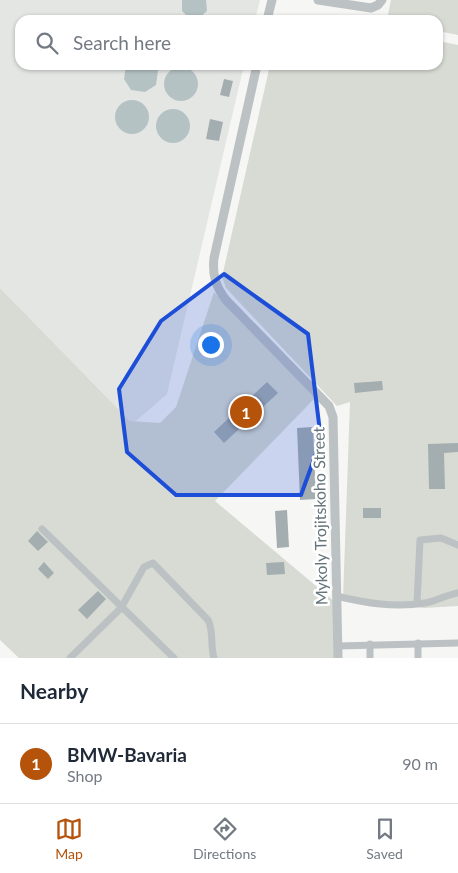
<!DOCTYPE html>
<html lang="en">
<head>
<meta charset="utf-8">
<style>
  :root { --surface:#fff; --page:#f2f2f3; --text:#1f2937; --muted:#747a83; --line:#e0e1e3; --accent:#b45309 }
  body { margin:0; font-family:Lato,sans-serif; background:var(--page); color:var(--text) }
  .you { position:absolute; left:210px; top:344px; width:18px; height:18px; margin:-12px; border:4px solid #fff; border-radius:50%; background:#1a73e8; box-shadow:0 0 0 8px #1a73e833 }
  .badge { display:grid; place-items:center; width:32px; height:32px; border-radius:50%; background:var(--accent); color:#fff; font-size:16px; font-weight:700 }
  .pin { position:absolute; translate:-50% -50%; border:2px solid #fff; box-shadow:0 1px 5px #0006 }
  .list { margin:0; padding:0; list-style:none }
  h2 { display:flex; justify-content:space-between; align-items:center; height:65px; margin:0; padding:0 20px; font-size:21px }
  h2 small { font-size:16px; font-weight:400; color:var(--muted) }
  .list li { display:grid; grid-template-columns:32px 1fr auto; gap:15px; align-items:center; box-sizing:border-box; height:80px; padding:0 20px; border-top:1px solid var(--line) }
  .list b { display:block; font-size:19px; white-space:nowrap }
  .list p { margin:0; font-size:16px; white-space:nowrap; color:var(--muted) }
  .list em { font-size:16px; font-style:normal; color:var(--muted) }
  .icon { flex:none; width:28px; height:28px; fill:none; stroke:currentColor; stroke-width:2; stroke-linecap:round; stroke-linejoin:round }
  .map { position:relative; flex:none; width:458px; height:658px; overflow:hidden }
  .search { position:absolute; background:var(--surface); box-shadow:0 1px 4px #0004; left:15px; right:15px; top:15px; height:55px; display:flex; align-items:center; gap:12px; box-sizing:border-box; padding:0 18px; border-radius:15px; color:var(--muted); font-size:19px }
  .sheet { height:145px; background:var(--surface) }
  nav { display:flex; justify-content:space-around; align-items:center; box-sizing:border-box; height:70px; border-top:1px solid var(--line); background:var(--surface); font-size:14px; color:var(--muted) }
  nav a { display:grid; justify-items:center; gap:2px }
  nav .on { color:var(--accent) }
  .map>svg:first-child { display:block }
</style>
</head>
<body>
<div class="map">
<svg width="458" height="658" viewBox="0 0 458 658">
  <rect width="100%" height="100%" fill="#f6f6f4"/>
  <polygon fill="#e4e6e4" points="0,0 260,0 255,20 20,20 20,65 244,65 167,394 136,421 130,421 0,288"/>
  <g fill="#d7dbd3">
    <polygon points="391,0 458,0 458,35 438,31 438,20 387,20"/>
    <polygon points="438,41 458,45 458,606 424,608 343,599 350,402 337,406 226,288 222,277 270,65 438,65"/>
    <polygon points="0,288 130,421 160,423 176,407 214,292 315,398 215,501 335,602 337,658 19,658 0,640"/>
  </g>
  <g fill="#b5c2c4">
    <polygon points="182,0 206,0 207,11 199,18 189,18 182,11"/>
    <polygon points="126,65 156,65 158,71 156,85 145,92 131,90 124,79"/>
    <circle cx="181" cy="84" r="17"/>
    <circle cx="132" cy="117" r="17"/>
    <circle cx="173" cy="126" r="17"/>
  </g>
  <g fill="#a4adb0">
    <polygon points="224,79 233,81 229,97 220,95"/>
    <polygon points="210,119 223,122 219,141 206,139"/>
    <polygon points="382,381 383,390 355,393 354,383"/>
    <polygon points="267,382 278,393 224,443 214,432"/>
    <polygon points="313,427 316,499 300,500 297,428"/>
    <polygon points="458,443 458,452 444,453 445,489 429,489 428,444"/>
    <rect x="363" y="508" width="18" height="10"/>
    <polygon points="287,510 289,547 277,548 275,511"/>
    <polygon points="37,531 48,542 38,551 28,541"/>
    <polygon points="44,562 54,573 48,579 38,569"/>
    <polygon points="284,562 285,574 267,575 266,563"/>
    <polygon points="98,591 106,599 87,619 78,610"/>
  </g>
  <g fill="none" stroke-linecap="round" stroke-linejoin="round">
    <g stroke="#bcc1c3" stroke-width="7">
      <polyline points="42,529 174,658"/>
      <path d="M336,596C366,603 394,608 425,603C436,601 446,595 458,593"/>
      <polyline points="417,603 420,540 441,538 458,545"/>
      <polyline points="418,643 418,658"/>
      <polyline points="370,644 370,658"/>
      <polyline points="338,646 458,643"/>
      <path d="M70,658L121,608L144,567L153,563L208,620C214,631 210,645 214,658"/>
    </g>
    <g stroke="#bcc1c3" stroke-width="9">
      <polyline points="318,0 371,8 378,5 382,0"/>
      <polyline points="267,20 272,0"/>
      <path d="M257,65L214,258C212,275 216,287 226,300L329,406L333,417L338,658"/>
    </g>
  </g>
  <path fill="#1d4ed8" fill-opacity="0.2" stroke="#1d4ed8" stroke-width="4" stroke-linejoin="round" d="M224,274L308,334L321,440L301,495H176L127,452L119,389L161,321Z"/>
  <g text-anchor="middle" stroke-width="5" stroke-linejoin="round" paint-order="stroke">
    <g font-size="16" fill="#65757b" stroke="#fff">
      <text transform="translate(320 516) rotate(-91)" y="6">Mykoly Trojitskoho Street</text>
    </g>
  </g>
</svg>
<div class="you"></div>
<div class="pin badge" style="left:246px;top:412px">1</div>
<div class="search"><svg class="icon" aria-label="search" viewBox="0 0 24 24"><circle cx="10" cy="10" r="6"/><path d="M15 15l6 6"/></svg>Search here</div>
</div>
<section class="sheet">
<h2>Nearby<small></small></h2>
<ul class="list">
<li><span class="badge">1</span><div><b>BMW-Bavaria</b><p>Shop</p></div><em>90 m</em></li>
</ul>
</section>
<nav>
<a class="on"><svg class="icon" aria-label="map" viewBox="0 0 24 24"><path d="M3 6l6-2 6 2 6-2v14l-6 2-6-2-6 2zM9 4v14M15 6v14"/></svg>Map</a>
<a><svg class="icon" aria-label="directions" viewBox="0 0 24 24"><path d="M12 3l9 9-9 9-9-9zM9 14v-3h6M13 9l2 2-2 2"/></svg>Directions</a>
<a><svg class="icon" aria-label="saved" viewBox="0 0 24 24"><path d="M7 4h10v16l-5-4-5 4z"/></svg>Saved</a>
</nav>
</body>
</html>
